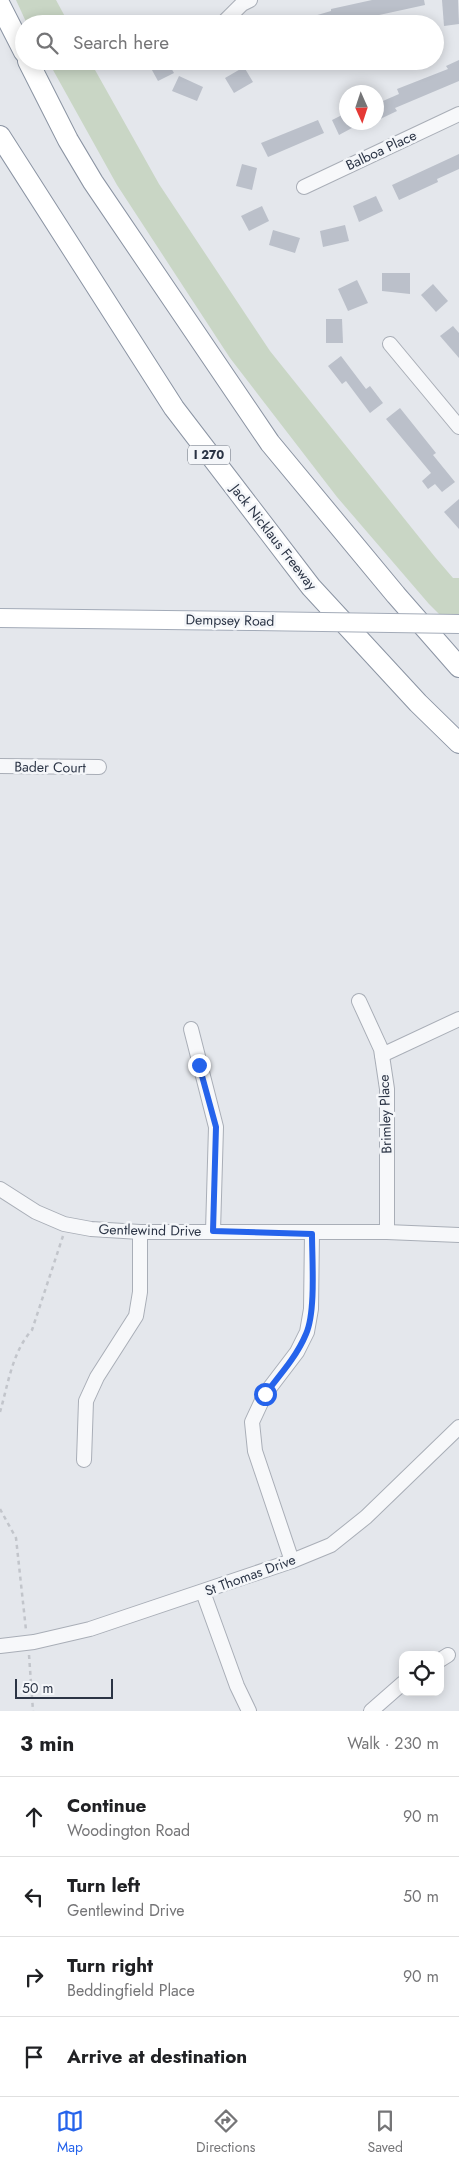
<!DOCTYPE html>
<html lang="en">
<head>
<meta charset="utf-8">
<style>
  :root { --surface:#fff; --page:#f2f2f2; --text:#202124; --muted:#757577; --line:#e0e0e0; --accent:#2563eb }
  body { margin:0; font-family:Jost,sans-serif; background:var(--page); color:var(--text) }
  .controls { position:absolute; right:15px; bottom:15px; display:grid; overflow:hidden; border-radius:10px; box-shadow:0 2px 12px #0003 }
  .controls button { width:45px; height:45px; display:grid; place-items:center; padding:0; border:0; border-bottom:1px solid var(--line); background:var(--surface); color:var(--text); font:25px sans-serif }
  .compass { position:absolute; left:339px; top:85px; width:45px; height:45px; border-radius:50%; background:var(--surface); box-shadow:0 2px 12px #0003; rotate:177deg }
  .scale { position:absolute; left:15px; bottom:12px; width:98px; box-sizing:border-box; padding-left:5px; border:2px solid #2b3445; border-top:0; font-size:14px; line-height:18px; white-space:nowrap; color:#2b3445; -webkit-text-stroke:4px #f4f6f9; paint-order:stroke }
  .stop { position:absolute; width:15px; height:15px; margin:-11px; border:4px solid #2563eb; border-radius:50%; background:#fff }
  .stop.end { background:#2563eb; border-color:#fff; box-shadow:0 1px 5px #0008 }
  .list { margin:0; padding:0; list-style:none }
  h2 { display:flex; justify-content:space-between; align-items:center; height:65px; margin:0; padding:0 20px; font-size:21px }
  h2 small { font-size:16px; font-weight:400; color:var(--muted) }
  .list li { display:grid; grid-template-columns:32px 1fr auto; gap:15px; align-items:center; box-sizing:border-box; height:80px; padding:0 20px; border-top:1px solid var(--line) }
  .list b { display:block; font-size:19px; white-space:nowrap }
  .list p { margin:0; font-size:16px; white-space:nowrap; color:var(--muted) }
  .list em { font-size:16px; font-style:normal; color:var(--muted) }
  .icon { flex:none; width:28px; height:28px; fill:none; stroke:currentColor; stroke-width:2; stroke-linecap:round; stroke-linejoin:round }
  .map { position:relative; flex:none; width:459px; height:1711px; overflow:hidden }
  .search { position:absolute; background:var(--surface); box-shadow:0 2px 12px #0003; left:15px; right:15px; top:15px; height:55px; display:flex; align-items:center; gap:12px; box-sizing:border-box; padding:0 18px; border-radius:28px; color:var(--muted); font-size:19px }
  .sheet { height:385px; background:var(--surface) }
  nav { display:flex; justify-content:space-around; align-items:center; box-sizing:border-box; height:70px; border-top:1px solid var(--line); background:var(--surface); font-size:14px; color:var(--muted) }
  nav a { display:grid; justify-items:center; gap:2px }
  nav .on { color:var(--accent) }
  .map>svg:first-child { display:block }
</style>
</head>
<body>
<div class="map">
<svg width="459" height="1711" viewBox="0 0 459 1711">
  <rect width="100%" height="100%" fill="#e4e7ec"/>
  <g fill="#c9d6c5">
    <polygon points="16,0 56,0 69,24 27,24"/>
    <polygon points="48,61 90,61 159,184 270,351 435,557 453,578 459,578 459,634 429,604 337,497 230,358 117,185"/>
  </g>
  <g fill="#bbc0ca">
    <polygon points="372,0 424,0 425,5 338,24 297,24 297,21 331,11 331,9"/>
    <polygon points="442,0 458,0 459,24 444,26"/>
    <polygon points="459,60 459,81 395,108 397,111 376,121 376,104 399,94 397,89 448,69 446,66"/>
    <polygon points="147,61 167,61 174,73 158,81"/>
    <polygon points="244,67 253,82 234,93 225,78"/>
    <polygon points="179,76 203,87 197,101 172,91"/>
    <polygon points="346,113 346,122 363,122 339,135 332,120"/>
    <polygon points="318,120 324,133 268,157 261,143"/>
    <polygon points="459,154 459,169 437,179 438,182 399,200 392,185"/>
    <polygon points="242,164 257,168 252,190 236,186"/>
    <polygon points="376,196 383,211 359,222 353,206"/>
    <polygon points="262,206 269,221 249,231 241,216"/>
    <polygon points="345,225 349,241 323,247 320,231"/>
    <polygon points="273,230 300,238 295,253 269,245"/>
    <polygon points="382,273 410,273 410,294 382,291"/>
    <polygon points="357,280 368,303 348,311 338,289"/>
    <polygon points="433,284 448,301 436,312 421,295"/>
    <polygon points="326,319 342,319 343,343 326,343"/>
    <polygon points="453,326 459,333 459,358 440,336"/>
    <polygon points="341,356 366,389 370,386 383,403 370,413 346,381 342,384 328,366"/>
    <polygon points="400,408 436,453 433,455 455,482 442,492 435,484 428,489 422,481 431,473 386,419"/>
    <polygon points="459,499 459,529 444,512"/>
  </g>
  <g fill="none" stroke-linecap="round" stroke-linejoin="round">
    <defs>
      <g id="minor">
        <polyline points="222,24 242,4 250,0"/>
        <polyline points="304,187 459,114"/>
        <polyline points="390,344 459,427"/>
        <polyline points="0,766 99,767"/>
        <polyline points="359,1001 381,1049 387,1089 387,1232"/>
        <polyline points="191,1029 216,1127 213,1231"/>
        <polyline points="382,1055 459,1019"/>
        <polyline points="0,1189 36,1212 64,1224 91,1229 140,1232 387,1232 459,1235"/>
        <polyline points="84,1460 86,1401 97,1377 136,1316 140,1292 140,1232"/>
        <polyline points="292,1561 255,1451 252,1422 265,1394 297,1352 307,1332 311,1309 312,1234"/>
        <polyline points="203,1592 237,1686 249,1711"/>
        <polyline points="0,1646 34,1642 90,1629 292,1561 331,1545 366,1517 459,1427"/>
        <polyline points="440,1660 448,1655"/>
        <polyline points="371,1711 403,1683"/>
      </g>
      <polyline id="major" points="0,618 249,621"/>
      <g id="highway">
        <polyline points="0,5 24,52"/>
        <polyline points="28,61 68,140 93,182 270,443 396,595 459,667"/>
        <polyline points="0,136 174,408 311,587 418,703 459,743"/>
      </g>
    </defs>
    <use href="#minor" stroke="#a9aeb7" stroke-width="16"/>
    <use href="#major" stroke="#a3abb8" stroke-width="20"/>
    <use href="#highway" stroke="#8b94a3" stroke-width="22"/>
    <g stroke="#c2c5cb" stroke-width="2.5" stroke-dasharray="4 4" stroke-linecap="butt">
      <path d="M0,1412C8,1385 12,1352 32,1330L63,1236"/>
      <polyline points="0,1509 16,1538 26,1630"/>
      <polyline points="29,1655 33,1711"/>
    </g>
    <use href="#minor" stroke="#f7f8fa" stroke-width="14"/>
    <use href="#major" stroke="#fff" stroke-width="18"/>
    <use href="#highway" stroke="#fff" stroke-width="20"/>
    <defs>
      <polyline id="major-bridge" points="249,621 459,624"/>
    </defs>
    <use href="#major-bridge" stroke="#a3abb8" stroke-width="20" stroke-linecap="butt"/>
    <use href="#major-bridge" stroke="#fff" stroke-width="18"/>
  </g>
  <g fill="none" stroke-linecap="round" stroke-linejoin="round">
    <path stroke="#2563eb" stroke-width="6" d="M199,1065L216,1127L213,1231L312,1234C312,1259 316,1312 306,1334C297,1356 280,1375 265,1394"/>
  </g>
  <g text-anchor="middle" stroke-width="5" stroke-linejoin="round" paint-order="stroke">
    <rect fill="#f4f6f9" stroke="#676e7b" stroke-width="1" x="188" y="445.5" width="42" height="19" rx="4"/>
    <g font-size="12" font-weight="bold" fill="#2b3445">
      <text x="209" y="459">I 270</text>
    </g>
    <g font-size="14" fill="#2b3445" stroke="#f4f6f9">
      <text transform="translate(381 150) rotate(-25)" y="5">Balboa Place</text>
      <text transform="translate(274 537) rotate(52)" y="5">Jack Nicklaus Freeway</text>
      <text transform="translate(230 620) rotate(1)" y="5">Dempsey Road</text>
      <text transform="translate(50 767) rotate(1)" y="5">Bader Court</text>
      <text transform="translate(385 1114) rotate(-92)" y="5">Brimley Place</text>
      <text transform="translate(150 1230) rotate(1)" y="5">Gentlewind Drive</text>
      <text transform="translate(250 1575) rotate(-20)" y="5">St Thomas Drive</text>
    </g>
  </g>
</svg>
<div class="controls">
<button><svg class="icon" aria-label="locate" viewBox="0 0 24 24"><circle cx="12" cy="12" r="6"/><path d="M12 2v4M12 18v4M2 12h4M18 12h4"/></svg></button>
</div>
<svg class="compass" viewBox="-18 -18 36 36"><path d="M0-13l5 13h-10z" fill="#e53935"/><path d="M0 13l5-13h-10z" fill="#757577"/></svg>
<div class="scale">50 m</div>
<div class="stop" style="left:265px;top:1394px"></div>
<div class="stop end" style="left:199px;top:1065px"></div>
<div class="search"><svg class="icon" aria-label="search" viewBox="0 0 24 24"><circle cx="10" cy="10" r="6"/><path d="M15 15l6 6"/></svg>Search here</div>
</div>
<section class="sheet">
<h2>3 min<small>Walk · 230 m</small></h2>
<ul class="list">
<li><svg class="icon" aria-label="ahead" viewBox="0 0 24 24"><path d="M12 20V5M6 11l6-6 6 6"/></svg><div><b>Continue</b><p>Woodington Road</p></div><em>90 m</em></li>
<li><svg class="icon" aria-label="left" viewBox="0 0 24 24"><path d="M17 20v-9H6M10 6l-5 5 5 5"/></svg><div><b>Turn left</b><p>Gentlewind Drive</p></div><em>50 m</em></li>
<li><svg class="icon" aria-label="right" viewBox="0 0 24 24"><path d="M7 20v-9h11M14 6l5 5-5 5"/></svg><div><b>Turn right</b><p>Beddingfield Place</p></div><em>90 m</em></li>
<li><svg class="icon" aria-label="arrive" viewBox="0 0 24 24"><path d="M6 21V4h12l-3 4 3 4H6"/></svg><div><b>Arrive at destination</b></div></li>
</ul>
</section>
<nav>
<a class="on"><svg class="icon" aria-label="map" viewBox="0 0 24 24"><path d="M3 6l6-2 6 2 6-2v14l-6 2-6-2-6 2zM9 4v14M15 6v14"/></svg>Map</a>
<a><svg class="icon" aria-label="directions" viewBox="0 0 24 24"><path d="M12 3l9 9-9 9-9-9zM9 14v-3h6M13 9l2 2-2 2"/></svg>Directions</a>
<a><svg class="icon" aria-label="saved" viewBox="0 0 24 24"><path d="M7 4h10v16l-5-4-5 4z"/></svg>Saved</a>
</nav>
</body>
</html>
